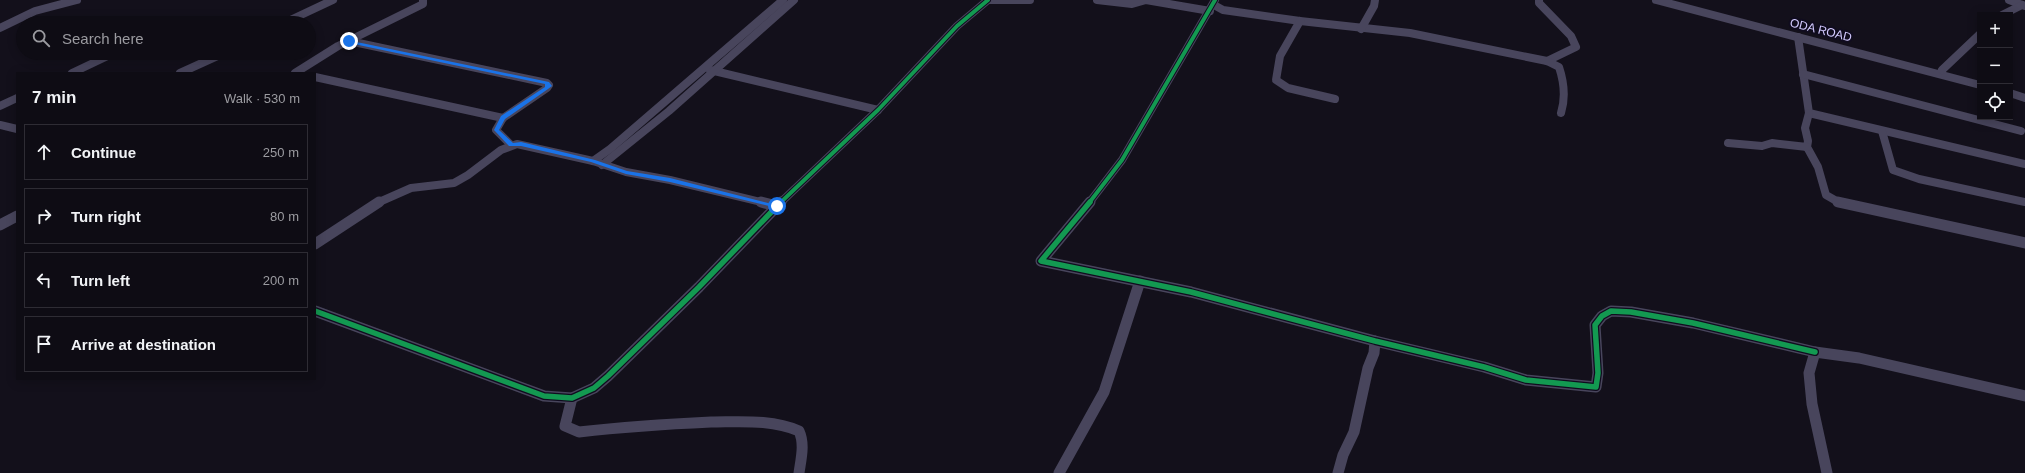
<!DOCTYPE html>
<html lang="en">
<head>
<meta charset="utf-8">
<style>
  :root { --surface:#0e0c14; --page:#1c1a22; --text:#f1f3f6; --muted:#9b9ba0; --line:#2e2c34 }
  body { margin:0; font-family:Helvetica,sans-serif; background:var(--page); color:var(--text) }
  .controls { position:absolute; right:12px; top:12px; display:grid; overflow:hidden; border-radius:0px; box-shadow:0 2px 10px #0003 }
  .controls button { width:36px; height:36px; display:grid; place-items:center; padding:0; border:0; border-bottom:1px solid var(--line); background:var(--surface); color:var(--text); font:20px sans-serif }
  .stop { position:absolute; width:12px; height:12px; margin:-9px; border:3px solid #1a73e8; border-radius:50%; background:#fff }
  .stop.end { background:#1a73e8; border-color:#fff; box-shadow:0 1px 4px #0008 }
  .list { margin:0; padding:0; list-style:none }
  h2 { display:flex; justify-content:space-between; align-items:center; height:52px; margin:0; padding:0 16px; font-size:17px }
  h2 small { font-size:13px; font-weight:400; color:var(--muted) }
  .list li { display:grid; grid-template-columns:26px 1fr auto; gap:12px; align-items:center; box-sizing:border-box; height:56px; margin:0 8px 8px; padding:0 8px; border:1px solid var(--line); border-radius:0px }
  .list b { display:block; font-size:15px; white-space:nowrap }
  .list em { font-size:13px; font-style:normal; color:var(--muted) }
  .icon { flex:none; width:22px; height:22px; fill:none; stroke:currentColor; stroke-width:2; stroke-linecap:round; stroke-linejoin:round }
  .map { position:relative; flex:none; width:2025px; height:473px; overflow:hidden }
  .search { position:absolute; background:var(--surface); box-shadow:0 2px 10px #0003; left:16px; top:16px; width:300px; height:44px; display:flex; align-items:center; gap:10px; box-sizing:border-box; padding:0 14px; border-radius:22px; color:var(--muted); font-size:15px }
  .panel { position:absolute; background:var(--surface); box-shadow:0 2px 10px #0003; left:16px; top:72px; width:300px; height:308px; border-radius:0px }
  .map>svg:first-child { display:block }
</style>
</head>
<body>
<div class="map">
<svg width="2025" height="473" viewBox="0 0 2025 473">
  <rect width="100%" height="100%" fill="#13101b"/>
  <g fill="none" stroke-linecap="round" stroke-linejoin="round">
    <g stroke="#48455c" stroke-width="8">
      <polyline points="988,0 1030,0"/>
      <polyline points="1097,0 1132,4 1146,0 1210,11"/>
      <polyline points="1539,0 1539,3 1571,36 1576,47 1547,61"/>
      <polyline points="1656,0 1980,85"/>
      <polyline points="2009,0 2025,6"/>
      <path d="M1214,5L1223,10L1300,21L1410,33L1547,61L1559,67C1564,82 1566,97 1561,113"/>
      <polyline points="2002,15 2022,5"/>
      <polyline points="1300,21 1280,56 1276,80 1288,88 1335,99"/>
      <polyline points="284,23 333,0"/>
      <polyline points="0,28 35,11 77,0"/>
      <polyline points="1361,29 1374,6 1375,0"/>
      <polyline points="1798,37 1809,113 2025,164"/>
      <polyline points="349,41 547,83 549,85 547,88 503,118 496,130 511,145"/>
      <polyline points="710,70 878,110"/>
      <polyline points="1942,70 1980,34"/>
      <polyline points="72,73 114,53"/>
      <polyline points="180,73 224,53"/>
      <polyline points="295,73 338,46 423,4 423,0"/>
      <polyline points="1803,74 2021,131"/>
      <polyline points="315,77 503,118"/>
      <polyline points="2010,93 2025,98"/>
      <polyline points="0,106 17,98"/>
      <polyline points="1809,113 1805,128 1808,141 1807,147 1818,167 1826,195 1840,203"/>
      <polyline points="0,125 17,129"/>
      <polyline points="1882,131 1893,170 1919,179 2025,202"/>
      <polyline points="1728,143 1762,146 1772,143 1807,147"/>
      <polyline points="593,161 610,149 783,0"/>
      <polyline points="602,165 669,111 794,0"/>
      <polyline points="377,203 411,188 454,183 468,175 501,150 517,144 593,161 626,172 670,180 765,203"/>
      <polyline points="780,203 878,110 957,26 988,0"/>
      <polyline points="1089,203 1122,160 1215,0"/>
    </g>
    <g stroke="#48455c" stroke-width="11">
      <polyline points="761,202 777,206"/>
      <polyline points="1090,202 1041,261 1191,292 1375,341 1484,367 1526,380 1596,387 1598,373 1595,325 1602,316 1611,311 1631,312 1693,323 1815,352"/>
      <polyline points="1838,202 2025,243"/>
      <polyline points="0,225 17,216"/>
      <polyline points="315,244 379,202"/>
      <polyline points="315,311 544,396 572,398 594,388 608,376 699,287 781,202"/>
      <path d="M572,398L565,426L579,432C623,427 667,424 711,422C740,422 772,419 799,431C805,444 801,459 799,473"/>
      <polyline points="1059,473 1104,392 1140,281"/>
      <polyline points="1338,473 1343,455 1354,432 1368,368 1374,353 1375,341"/>
      <polyline points="1827,473 1812,404 1809,373 1815,352 1859,358 2025,396"/>
    </g>
    <defs>
      <g id="cycleway-far1">
        <polyline points="780,203 878,110 957,26 988,0"/>
        <polyline points="1089,203 1122,160 1215,0"/>
      </g>
      <g id="cycleway">
        <polyline points="1090,202 1041,261 1191,292 1375,341 1484,367 1526,380 1596,387 1598,373 1595,325 1602,316 1611,311 1631,312 1693,323 1815,352"/>
        <polyline points="315,311 544,396 572,398 594,388 608,376 699,287 781,202"/>
      </g>
    </defs>
    <use href="#cycleway-far1" stroke="#100c1f" stroke-width="6"/>
    <use href="#cycleway" stroke="#100c1f" stroke-width="8"/>
    <use href="#cycleway-far1" stroke="#139951" stroke-width="4"/>
    <use href="#cycleway" stroke="#139951" stroke-width="5.5"/>
  </g>
  <polygon fill="#1a73e8" points="347,40 549,82 552,86 548,89 505,119 499,130 513,143 521,142 550,149 595,160 627,171 670,178 780,206 777,208 670,182 626,174 591,162 521,146 509,146 494,130 501,116 545,87 545,84 349,43"/>
  <g text-anchor="middle" stroke-width="4" stroke-linejoin="round" paint-order="stroke">
    <g font-size="12" fill="#d3caff" stroke="#100c1f">
      <text transform="translate(1821 30) rotate(14)" y="4">ODA ROAD</text>
    </g>
  </g>
</svg>
<div class="controls">
<button>+</button>
<button>−</button>
<button><svg class="icon" aria-label="locate" viewBox="0 0 24 24"><circle cx="12" cy="12" r="6"/><path d="M12 2v4M12 18v4M2 12h4M18 12h4"/></svg></button>
</div>
<div class="stop" style="left:777px;top:206px"></div>
<div class="stop end" style="left:349px;top:41px"></div>
<div class="search"><svg class="icon" aria-label="search" viewBox="0 0 24 24"><circle cx="10" cy="10" r="6"/><path d="M15 15l6 6"/></svg>Search here</div>
<section class="panel">
<h2>7 min<small>Walk · 530 m</small></h2>
<ul class="list">
<li><svg class="icon" aria-label="ahead" viewBox="0 0 24 24"><path d="M12 20V5M6 11l6-6 6 6"/></svg><div><b>Continue</b></div><em>250 m</em></li>
<li><svg class="icon" aria-label="right" viewBox="0 0 24 24"><path d="M7 20v-9h11M14 6l5 5-5 5"/></svg><div><b>Turn right</b></div><em>80 m</em></li>
<li><svg class="icon" aria-label="left" viewBox="0 0 24 24"><path d="M17 20v-9H6M10 6l-5 5 5 5"/></svg><div><b>Turn left</b></div><em>200 m</em></li>
<li><svg class="icon" aria-label="arrive" viewBox="0 0 24 24"><path d="M6 21V4h12l-3 4 3 4H6"/></svg><div><b>Arrive at destination</b></div></li>
</ul>
</section>
</div>
</body>
</html>
